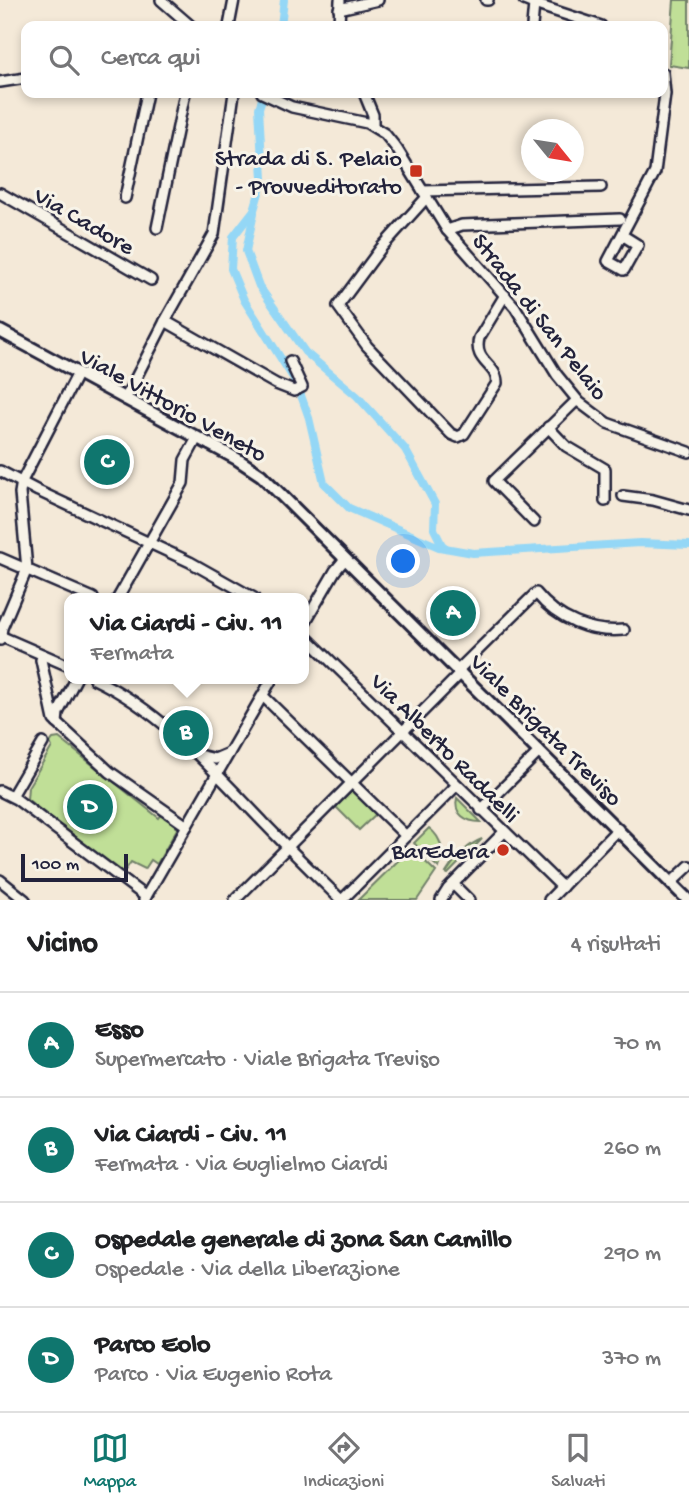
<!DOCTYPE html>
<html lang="it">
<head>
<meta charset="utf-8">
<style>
  :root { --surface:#fff; --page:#f2f2f2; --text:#202124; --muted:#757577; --line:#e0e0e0; --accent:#0f766e }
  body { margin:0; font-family:"Gochi Hand",sans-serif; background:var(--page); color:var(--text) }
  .compass { position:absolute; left:521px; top:119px; width:63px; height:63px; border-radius:50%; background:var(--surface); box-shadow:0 4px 10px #0003; rotate:120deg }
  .scale { position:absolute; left:21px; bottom:18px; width:107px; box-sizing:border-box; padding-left:7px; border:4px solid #22223b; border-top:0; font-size:19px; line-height:24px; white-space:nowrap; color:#22223b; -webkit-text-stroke:5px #f7f3e8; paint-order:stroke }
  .you { position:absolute; left:404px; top:562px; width:24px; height:24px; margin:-18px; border:5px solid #fff; border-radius:50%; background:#1a73e8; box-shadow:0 0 0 10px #1a73e833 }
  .badge { display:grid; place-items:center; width:46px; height:46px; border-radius:50%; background:var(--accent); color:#fff; font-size:23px; font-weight:700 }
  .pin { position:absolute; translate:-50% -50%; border:4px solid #fff; box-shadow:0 2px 7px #0006 }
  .popup { position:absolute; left:64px; top:593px; width:245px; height:91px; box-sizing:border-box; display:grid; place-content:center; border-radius:14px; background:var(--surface); filter:drop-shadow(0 2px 5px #0005); font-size:23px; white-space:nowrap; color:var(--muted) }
  .popup b { font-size:26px; color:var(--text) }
  .popup::after { content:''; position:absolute; left:50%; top:100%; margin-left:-14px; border:14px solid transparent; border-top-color:var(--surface) }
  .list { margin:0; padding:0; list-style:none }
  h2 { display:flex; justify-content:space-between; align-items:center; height:91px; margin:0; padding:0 28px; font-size:30px }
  h2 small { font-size:23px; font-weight:400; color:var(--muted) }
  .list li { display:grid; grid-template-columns:46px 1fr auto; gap:21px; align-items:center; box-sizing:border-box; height:105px; padding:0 28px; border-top:2px solid var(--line) }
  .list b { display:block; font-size:26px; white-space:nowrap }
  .list p { margin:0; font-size:23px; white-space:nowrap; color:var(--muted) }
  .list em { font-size:23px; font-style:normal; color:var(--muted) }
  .icon { flex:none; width:38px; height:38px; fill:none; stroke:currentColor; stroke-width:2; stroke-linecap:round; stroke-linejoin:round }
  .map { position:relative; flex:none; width:689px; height:900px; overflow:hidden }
  .search { position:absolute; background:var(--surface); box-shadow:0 4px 10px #0003; left:21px; right:21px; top:21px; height:77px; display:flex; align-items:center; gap:18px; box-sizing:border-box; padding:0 24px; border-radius:14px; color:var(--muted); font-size:26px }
  .sheet { height:511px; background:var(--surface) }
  nav { display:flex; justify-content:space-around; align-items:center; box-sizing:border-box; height:98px; border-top:2px solid var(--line); background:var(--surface); font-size:19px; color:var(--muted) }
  nav a { display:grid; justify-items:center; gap:4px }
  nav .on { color:var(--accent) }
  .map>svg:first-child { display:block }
</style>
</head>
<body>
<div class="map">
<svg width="689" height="900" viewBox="0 0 689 900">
  <rect width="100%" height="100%" fill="#f4e9d8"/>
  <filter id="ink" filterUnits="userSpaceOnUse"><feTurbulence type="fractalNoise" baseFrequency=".0143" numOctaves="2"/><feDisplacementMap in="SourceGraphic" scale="14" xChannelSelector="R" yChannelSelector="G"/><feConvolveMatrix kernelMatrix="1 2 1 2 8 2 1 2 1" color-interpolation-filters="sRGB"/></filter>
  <g filter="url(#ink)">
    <g fill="#c0df97" stroke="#718069" stroke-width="2">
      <polygon points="674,0 689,0 689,68 669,65"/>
      <polygon points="59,738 159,818 162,814 176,826 177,829 157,864 151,860 145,869 131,862 122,875 27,799 28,787 52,747 50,743 53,739"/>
      <polygon points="352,791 376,814 359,830 336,807"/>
      <path d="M457,798L481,822C466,822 453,814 457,798Z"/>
      <path d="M429,828C442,838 445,853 439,868L431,861L436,853L429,859L414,843Z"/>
      <path d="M482,839L448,874L446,873C455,859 466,845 482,839Z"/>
      <polygon points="411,848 436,872 417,900 358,900"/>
    </g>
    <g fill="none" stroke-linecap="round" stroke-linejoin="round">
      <g stroke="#94d7f6" stroke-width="8">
        <polyline points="281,26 284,0"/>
        <polyline points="264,93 259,108 263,179 254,210 233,237 231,269 244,300 297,384 309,418 324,483 349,508 439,547 473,553 640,543 689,545"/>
        <polyline points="254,213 246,251 259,286 305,352 357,396 405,449 435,504 434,529 442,545 446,548"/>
      </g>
      <defs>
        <g id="minor">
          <polyline points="161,0 191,26"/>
          <polyline points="486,0 488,0"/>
          <polyline points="524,0 534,4 532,26"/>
          <polyline points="534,4 601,26"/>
          <polyline points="339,9 378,0"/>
          <polyline points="229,26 234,0"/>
          <polyline points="339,26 340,0"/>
          <polyline points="0,82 26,78"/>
          <polyline points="262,93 292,107 367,123 385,134 397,149 447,230 515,307 557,375 579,402 607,423 689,452"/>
          <polyline points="364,93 373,115 373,125"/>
          <polyline points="423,191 601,187"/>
          <polyline points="0,193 151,280"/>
          <path d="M427,197L381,248L338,306L367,346L451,434L458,437L464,434L497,383C497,364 473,362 479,338L505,295"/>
          <polyline points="125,198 147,93"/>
          <polyline points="157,228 185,93"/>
          <polyline points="447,230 462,225 620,219"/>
          <polyline points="622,235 638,245 624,270 608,261 655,172 665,94 663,73"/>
          <polyline points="165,321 276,384 294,391 302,387 290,361"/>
          <polyline points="125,399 165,321 214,234 234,93"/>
          <polyline points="548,427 566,446 605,469 605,501"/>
          <polyline points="0,471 38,491 190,562 254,598"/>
          <polyline points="623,496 653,500 689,510"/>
          <polyline points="534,522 494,481 577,400"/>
          <polyline points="0,558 93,598"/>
          <polyline points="118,598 183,483 185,460 197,438"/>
          <polyline points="303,626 335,571 345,559"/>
          <polyline points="303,634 562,887"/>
          <polyline points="0,636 69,666"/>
          <polyline points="0,640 2,628 27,569 20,493 22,481 78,373"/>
          <polyline points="43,655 41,660 54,720 110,772 187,826"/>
          <path d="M458,670L536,593C558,620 590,633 624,630"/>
          <path d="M94,679C162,711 214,771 265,824C290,850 316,875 341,900"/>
          <polyline points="263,696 406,836"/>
          <polyline points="57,723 58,713 76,679"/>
          <polyline points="199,755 215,759 229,753"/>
          <polyline points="0,791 16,799 146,897"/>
          <polyline points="12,796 43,743"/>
          <polyline points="481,810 539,752"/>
          <polyline points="0,880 25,900"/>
          <polyline points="671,883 689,866"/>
          <polyline points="453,884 469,900"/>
          <polyline points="144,900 272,679"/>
          <polyline points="235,900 461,673"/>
          <polyline points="342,900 457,785"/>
          <polyline points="441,900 448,889 504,832"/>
          <polyline points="549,900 618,829"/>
        </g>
        <polyline id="major" points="0,331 237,459 261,475 688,900"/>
      </defs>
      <use href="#minor" stroke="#22223b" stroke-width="14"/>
      <use href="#major" stroke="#22223b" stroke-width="16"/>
      <use href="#minor" stroke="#f7f3e8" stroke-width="9"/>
      <use href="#major" stroke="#f7f3e8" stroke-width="10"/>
    </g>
  </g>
  <g fill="#c8321e" stroke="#f7f3e8" stroke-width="2.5">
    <rect x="409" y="164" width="14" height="14" rx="3.5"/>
    <circle cx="503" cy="850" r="7"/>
  </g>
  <g text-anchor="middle" stroke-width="6" stroke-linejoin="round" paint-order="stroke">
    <g font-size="24" fill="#22223b" stroke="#f7f3e8" text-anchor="end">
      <text x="402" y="165">Strada di S. Pelaio<tspan x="402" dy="28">- Provveditorato</tspan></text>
      <text x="489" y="858">BarEdera</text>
    </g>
    <g font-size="24" fill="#22223b" stroke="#f7f3e8">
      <text transform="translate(85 220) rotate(30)" y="8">Via Cadore</text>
      <text transform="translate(541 316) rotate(52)" y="8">Strada di San Pelaio</text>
      <text transform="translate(174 404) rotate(29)" y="8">Viale Vittorio Veneto</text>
      <text transform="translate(547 729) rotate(45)" y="8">Viale Brigata Treviso</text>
      <text transform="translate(446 747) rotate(45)" y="8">Via Alberto Radaelli</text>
    </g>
  </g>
</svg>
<svg class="compass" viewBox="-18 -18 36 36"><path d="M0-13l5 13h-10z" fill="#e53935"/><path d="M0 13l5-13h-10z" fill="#757577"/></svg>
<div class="scale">100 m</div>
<div class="you"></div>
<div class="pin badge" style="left:453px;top:613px">A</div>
<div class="pin badge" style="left:186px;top:733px">B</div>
<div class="popup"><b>Via Ciardi - Civ. 11</b>Fermata</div>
<div class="pin badge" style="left:107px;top:462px">C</div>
<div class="pin badge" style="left:90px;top:807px">D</div>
<div class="search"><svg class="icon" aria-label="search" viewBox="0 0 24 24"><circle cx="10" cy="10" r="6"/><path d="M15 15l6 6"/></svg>Cerca qui</div>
</div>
<section class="sheet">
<h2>Vicino<small>4 risultati</small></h2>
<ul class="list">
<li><span class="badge">A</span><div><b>Esso</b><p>Supermercato · Viale Brigata Treviso</p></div><em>70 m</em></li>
<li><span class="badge">B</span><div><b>Via Ciardi - Civ. 11</b><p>Fermata · Via Guglielmo Ciardi</p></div><em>260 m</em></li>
<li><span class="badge">C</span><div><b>Ospedale generale di zona San Camillo</b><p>Ospedale · Via della Liberazione</p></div><em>290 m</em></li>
<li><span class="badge">D</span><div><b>Parco Eolo</b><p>Parco · Via Eugenio Rota</p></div><em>370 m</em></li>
</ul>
</section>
<nav>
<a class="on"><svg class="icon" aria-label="map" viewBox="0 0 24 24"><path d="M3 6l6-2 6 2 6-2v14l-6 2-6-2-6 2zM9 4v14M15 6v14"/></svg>Mappa</a>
<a><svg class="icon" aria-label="directions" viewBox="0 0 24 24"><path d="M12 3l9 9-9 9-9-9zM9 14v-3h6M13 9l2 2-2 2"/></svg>Indicazioni</a>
<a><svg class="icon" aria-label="saved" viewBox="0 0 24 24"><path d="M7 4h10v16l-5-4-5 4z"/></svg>Salvati</a>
</nav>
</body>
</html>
